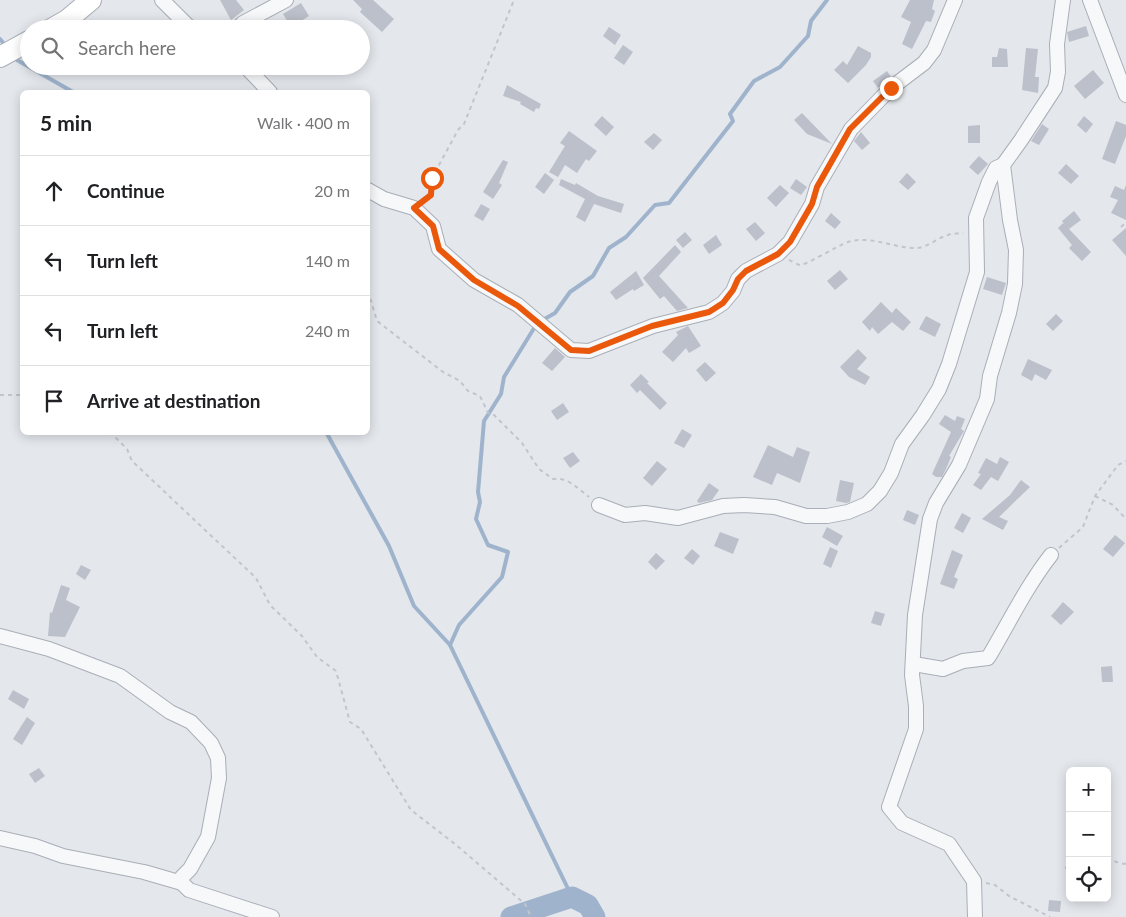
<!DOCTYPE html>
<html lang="en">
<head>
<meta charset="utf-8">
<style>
  :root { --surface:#fff; --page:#f6f6f6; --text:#202124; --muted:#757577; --line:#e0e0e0 }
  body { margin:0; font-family:Lato,sans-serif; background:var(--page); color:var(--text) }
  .controls { position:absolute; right:15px; bottom:15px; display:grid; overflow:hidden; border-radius:8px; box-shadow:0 2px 12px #0003 }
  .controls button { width:45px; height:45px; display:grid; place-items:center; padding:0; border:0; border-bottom:1px solid var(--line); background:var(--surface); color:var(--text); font:25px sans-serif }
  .stop { position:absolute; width:15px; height:15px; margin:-11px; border:4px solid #ea580c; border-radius:50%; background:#fff }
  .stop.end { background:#ea580c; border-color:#fff; box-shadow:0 1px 5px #0008 }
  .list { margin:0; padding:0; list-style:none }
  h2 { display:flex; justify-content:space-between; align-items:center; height:65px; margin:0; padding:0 20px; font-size:21px }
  h2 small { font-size:16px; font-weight:400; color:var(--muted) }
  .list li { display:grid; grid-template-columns:32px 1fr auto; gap:15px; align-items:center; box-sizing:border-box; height:70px; padding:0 20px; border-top:1px solid var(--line) }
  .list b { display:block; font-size:19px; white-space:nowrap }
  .list em { font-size:16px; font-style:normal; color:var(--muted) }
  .icon { flex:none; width:28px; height:28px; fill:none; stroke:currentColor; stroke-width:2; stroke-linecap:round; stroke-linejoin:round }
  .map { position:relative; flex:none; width:1126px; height:917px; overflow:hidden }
  .search { position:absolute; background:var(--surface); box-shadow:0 2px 12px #0003; left:20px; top:20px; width:350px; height:55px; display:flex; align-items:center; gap:12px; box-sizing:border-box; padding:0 18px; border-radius:28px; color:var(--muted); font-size:19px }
  .panel { position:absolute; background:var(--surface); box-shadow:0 2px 12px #0003; left:20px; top:90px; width:350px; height:345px; border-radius:8px }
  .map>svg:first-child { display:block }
</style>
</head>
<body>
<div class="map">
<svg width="1126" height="917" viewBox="0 0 1126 917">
  <rect width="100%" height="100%" fill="#e4e7ec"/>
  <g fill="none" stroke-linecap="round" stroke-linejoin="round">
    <g stroke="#9fb4cc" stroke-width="4">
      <polyline points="0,39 4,44"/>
      <polyline points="17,60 73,92"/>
      <polyline points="541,321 555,313 570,292 593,276 609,248 626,237 655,205 669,203 733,121 730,114 754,81 780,67 808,36 811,21 827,0"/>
      <polyline points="326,432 389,546 414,606 450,645 572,897"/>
      <polyline points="450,645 459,625 502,577 508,552 488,545 476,519 480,502 478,492 484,421 501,394 504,377 536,325"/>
    </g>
    <polyline stroke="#9fb4cc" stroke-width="21" points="511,917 572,897 588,905 595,917"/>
  </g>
  <g fill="#bbc0ca">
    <polygon points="220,0 236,0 244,10 231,20"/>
    <polygon points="353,0 373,0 394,19 382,32 360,12 362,9"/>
    <polygon points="910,0 934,0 932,9 935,11 931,22 926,21 912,49 902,44 911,22 901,17"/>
    <polygon points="301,3 309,16 291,27 283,14"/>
    <polygon points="1086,26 1089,36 1069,42 1067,32"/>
    <polygon points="609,27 621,35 615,45 603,36"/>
    <polygon points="623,45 633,52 624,65 614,58"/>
    <polygon points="858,46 871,53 871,57 866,65 848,83 834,70 843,61 847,65"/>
    <polygon points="999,48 1007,49 1008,67 992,67 992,57 997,57"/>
    <polygon points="1026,48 1038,49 1035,77 1039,77 1038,93 1022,90"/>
    <polygon points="1093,70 1104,83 1085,99 1074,86"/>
    <polygon points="887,71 891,77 878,88 873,81"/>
    <polygon points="507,85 541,104 539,109 536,108 534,112 520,104 521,102 503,96"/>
    <polygon points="802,113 832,144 807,134 794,120"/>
    <polygon points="602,116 614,127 606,136 594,125"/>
    <polygon points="1084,116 1093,124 1086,133 1077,125"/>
    <polygon points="1116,121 1126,125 1126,136 1115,164 1102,159"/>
    <polygon points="1042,124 1049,129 1039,145 1031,141"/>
    <polygon points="980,125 980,143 968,143 968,126"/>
    <polygon points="569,131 597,151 589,161 586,159 577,173 565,165 558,177 549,172 565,146 560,143"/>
    <polygon points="861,132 870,143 862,150 854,141"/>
    <polygon points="654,133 662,140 653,150 644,142"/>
    <polygon points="979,156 988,164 978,175 969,167"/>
    <polygon points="503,160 508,162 499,183 502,185 493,199 483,192"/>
    <polygon points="1066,164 1079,176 1071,184 1058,173"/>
    <polygon points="545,173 554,180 544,194 535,187"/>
    <polygon points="907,173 916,182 908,190 899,182"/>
    <polygon points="561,179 575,185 576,183 598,196 624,204 621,213 594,204 585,222 576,217 585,199 559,185"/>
    <polygon points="796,179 807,187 801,195 790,188"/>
    <polygon points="780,185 789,193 776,207 767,198"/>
    <polygon points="1126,185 1126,220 1111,213 1118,200 1110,197 1115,186 1124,190"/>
    <polygon points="481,204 490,209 483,221 474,216"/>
    <polygon points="1074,211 1081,220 1069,229 1091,252 1082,261 1069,248 1072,245 1058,228 1063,223 1065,225 1062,221"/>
    <polygon points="831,213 841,222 835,229 825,221"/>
    <polygon points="755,222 765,233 756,241 746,229"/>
    <polygon points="1126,228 1126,256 1112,240"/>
    <polygon points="685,232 692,240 683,248 676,240"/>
    <polygon points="716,235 722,245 709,254 703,245"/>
    <polygon points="675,245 681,252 659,276 688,308 677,311 664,296 660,299 643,278"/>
    <polygon points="840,270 848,279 835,290 827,281"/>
    <polygon points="636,271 644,285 634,291 633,289 616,300 610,292"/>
    <polygon points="987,277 1006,283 1002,295 983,289"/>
    <polygon points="881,302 892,313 896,308 911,322 903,331 892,322 878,334 872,327 870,331 862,322"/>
    <polygon points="1056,314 1063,321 1053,331 1046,324"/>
    <polygon points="926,316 941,324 935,337 919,329"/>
    <polygon points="688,326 701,346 689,353 686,348 673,362 662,352 678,335 676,332"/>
    <polygon points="555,348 565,357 552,371 542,363"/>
    <polygon points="858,349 867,358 857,369 870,377 865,385 849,377 840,367"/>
    <polygon points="1028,359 1052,370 1046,380 1035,374 1032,381 1021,375"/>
    <polygon points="705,362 716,373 706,382 696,370"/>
    <polygon points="641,374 649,382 647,383 667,403 660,410 640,390 637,393 630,385"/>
    <polygon points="563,403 569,412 557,420 551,411"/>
    <polygon points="945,415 955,421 957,416 965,419 961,429 964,431 949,456 951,457 946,469 942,477 936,477 932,474 951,432 939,424"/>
    <polygon points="682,429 692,435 684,448 674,443"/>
    <polygon points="768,445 793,457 797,447 810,452 800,483 777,473 772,485 753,477"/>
    <polygon points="573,452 580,461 570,468 563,458"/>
    <polygon points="1000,457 1009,462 998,481 991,477 981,490 973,485 981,474 978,473 986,458 997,464"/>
    <polygon points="657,461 667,469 652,486 643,478"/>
    <polygon points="840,480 854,483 850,502 846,503 836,501"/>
    <polygon points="1021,480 1030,487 999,517 1008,521 1003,530 982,519 1010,495"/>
    <polygon points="709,483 719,490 712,500 699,503 697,501"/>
    <polygon points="907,510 919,515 915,525 903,520"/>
    <polygon points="962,513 971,518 963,533 954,528"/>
    <polygon points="827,527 843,536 837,546 822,537"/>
    <polygon points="720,532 739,539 733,554 714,546"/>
    <polygon points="1115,535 1125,543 1113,557 1103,549"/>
    <polygon points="830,547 838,551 831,568 823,564"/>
    <polygon points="692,549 700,556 693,565 684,558"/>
    <polygon points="952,550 963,555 954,577 958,579 954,589 940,584"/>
    <polygon points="656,553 665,561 656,570 648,562"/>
    <polygon points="81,565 91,570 85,580 76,574"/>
    <polygon points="61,585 70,588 66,600 80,607 65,637 48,636 50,612 52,613"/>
    <polygon points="1063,602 1074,612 1061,625 1051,616"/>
    <polygon points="875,611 885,614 881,626 871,623"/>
    <polygon points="1112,666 1113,682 1102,682 1101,667"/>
    <polygon points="13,690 29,699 24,709 8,699"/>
    <polygon points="27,717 35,723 22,745 13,739"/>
    <polygon points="39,768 45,776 35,783 29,774"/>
    <polygon points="1049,900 1061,901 1060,912 1048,911"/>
  </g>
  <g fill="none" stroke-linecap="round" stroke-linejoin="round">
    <defs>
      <g id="street">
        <polyline points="162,0 188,26 195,29"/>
        <polyline points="1090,0 1126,95"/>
        <polyline points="237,29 243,23 286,0"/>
        <polyline points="245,66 270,92"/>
        <polyline points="368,190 384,199 414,208 433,226 439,249 474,280 518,305 571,350 589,351 653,326 709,312 723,303 733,291 738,279 746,271 778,254 790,242 812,204 817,187 851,129 891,88 924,63 934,50 955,0"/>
        <polyline points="599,505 625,515 645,513 678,518 723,506 744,505 775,507 806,516 827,516 848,512 867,504 880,491 891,473 902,444 923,415 939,389 949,364 977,272 976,218 989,182 996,168 1003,165 1021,140 1055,88 1058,72 1057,44 1063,0"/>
        <polyline points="0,636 49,649 120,676 170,712 191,722 211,743 218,758 219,778 208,837 190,869 182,877 182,883 189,890 272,917"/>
        <path d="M914,664L943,669L963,661L988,658C1009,623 1026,587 1051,555"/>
        <polyline points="0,838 35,846 63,856 144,872 182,883"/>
        <polyline points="975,917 974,881 949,844 902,823 889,807 916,729 916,706 912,675 915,615 930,519 936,503 959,465 987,399 990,376 1009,313 1015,284 1016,250 1010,220 1003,165"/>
      </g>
      <g id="secondary">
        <polyline points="51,29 67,20 91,0"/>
        <polyline points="0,57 29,41"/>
      </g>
    </defs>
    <use href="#street" stroke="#a9aeb7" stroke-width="16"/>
    <use href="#secondary" stroke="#a9aeb7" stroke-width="22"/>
    <g stroke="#c2c5cb" stroke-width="2" stroke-dasharray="4 4" stroke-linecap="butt">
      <polyline points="424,200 431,195 432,178 458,130 464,124 514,0"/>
      <polyline points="1121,227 1126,222"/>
      <path d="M789,260C792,261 796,264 800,265C804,266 839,245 848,242C872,235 892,248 916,248C927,248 937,238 948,235C952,233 958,234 963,233"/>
      <path d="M368,291L377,321L443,372L460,381L468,391L480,396L488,413L494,415L522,443L539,469L553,479C568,477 577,488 589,497"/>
      <polyline points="0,395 22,395"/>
      <polyline points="110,432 127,449 132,461 256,578 270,605 302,636 317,657 336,671 350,722 361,729 411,810 455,844 525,904 531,917"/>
      <polyline points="1095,496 1113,505 1126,519"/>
      <polyline points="1059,548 1083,527 1095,496 1118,465 1126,461"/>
      <polyline points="1107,858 1119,863 1126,864"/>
      <polyline points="1065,868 1070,866"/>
      <polyline points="986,883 995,885 1009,896 1050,917"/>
    </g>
    <use href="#street" stroke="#f7f8fa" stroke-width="14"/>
    <use href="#secondary" stroke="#fff" stroke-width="20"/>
  </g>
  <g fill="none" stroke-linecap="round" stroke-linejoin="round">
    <polyline stroke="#ea580c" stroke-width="6" points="432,178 431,195 414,208 433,226 439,249 474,280 518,306 571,350 589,351 652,326 709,312 723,303 733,290 738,279 746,271 778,254 790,242 812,204 817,187 850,129 891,88"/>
  </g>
</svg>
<div class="controls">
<button>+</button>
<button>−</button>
<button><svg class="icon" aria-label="locate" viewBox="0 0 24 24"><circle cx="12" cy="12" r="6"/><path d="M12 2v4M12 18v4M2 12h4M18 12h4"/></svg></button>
</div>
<div class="stop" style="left:432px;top:178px"></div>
<div class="stop end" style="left:891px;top:88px"></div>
<div class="search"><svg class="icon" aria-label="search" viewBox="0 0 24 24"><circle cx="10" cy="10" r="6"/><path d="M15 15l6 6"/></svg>Search here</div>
<section class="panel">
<h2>5 min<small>Walk · 400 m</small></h2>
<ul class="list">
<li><svg class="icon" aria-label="ahead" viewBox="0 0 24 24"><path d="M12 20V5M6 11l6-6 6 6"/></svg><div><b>Continue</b></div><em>20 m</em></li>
<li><svg class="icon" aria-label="left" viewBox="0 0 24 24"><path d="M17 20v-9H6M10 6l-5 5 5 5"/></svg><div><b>Turn left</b></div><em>140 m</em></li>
<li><svg class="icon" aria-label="left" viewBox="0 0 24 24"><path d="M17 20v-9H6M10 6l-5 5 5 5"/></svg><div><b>Turn left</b></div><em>240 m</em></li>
<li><svg class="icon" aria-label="arrive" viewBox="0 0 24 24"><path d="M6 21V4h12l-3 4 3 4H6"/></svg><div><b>Arrive at destination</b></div></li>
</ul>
</section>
</div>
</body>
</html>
